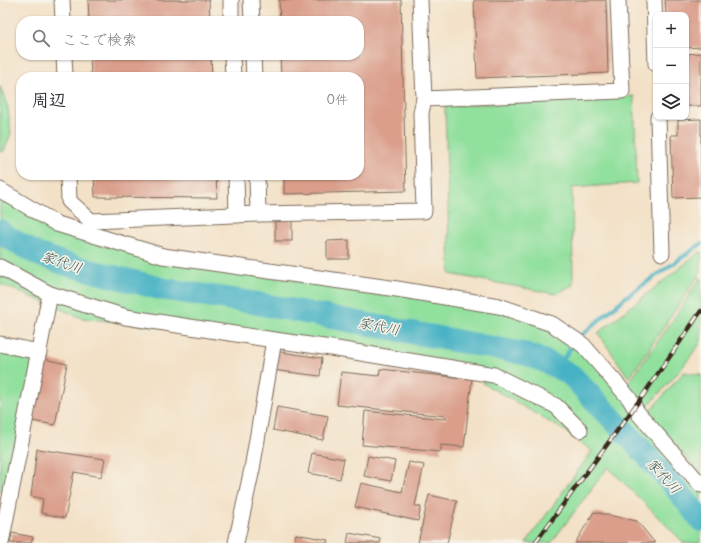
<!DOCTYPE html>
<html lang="ja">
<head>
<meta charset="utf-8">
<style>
  :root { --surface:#fff; --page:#f7f7f7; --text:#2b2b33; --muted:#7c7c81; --line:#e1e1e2 }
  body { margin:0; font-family:Delius,"Klee One",sans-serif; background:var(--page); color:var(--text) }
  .controls { position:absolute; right:12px; top:12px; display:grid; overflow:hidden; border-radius:8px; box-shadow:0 1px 3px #0004 }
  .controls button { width:36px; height:36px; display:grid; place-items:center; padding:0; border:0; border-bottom:1px solid var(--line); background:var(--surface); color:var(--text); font:20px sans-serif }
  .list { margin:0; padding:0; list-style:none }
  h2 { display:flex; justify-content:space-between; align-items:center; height:52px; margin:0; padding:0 16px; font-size:17px }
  h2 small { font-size:13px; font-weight:400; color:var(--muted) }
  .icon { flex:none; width:22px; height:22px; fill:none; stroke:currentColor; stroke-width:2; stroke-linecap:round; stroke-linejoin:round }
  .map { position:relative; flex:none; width:701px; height:543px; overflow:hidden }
  .search { position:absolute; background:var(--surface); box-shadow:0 1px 3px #0004; left:16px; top:16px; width:348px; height:44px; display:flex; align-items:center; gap:10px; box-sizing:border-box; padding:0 14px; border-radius:16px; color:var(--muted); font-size:15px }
  .panel { position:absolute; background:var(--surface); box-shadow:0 1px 3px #0004; left:16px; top:72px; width:348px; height:108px; border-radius:16px }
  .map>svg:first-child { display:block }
</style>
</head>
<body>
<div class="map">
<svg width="701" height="543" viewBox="0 0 701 543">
  <rect width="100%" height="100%" fill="#f7f3e8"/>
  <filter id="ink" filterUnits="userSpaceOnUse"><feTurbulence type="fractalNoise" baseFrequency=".025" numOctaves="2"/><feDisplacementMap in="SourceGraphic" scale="8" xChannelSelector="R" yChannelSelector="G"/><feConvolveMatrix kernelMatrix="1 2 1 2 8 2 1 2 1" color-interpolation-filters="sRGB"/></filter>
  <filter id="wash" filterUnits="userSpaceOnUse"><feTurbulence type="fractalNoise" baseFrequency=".012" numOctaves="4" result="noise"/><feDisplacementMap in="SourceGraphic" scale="16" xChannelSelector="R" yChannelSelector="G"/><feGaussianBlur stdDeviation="0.9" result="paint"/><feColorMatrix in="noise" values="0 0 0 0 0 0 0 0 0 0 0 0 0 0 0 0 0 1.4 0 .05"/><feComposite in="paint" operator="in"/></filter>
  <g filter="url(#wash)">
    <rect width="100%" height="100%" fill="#f3e1c7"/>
    <g fill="#92e09e" stroke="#66855e">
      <polygon points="0,86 8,108 11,133 4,151 0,152"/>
      <polygon points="634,96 637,183 572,188 573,285 556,294 450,274 445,106"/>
      <polygon points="0,191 57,224 99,245 163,256 218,272 431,294 541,321 595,361 622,392 666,330 701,277 701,342 682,368 641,414 701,484 701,543 684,543 608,467 551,543 526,543 592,451 565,431 483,383 485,369 297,343 82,318 0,284"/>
      <polygon points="701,251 701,272 629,378 598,333"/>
      <polygon points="0,346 36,355 11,491 0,490"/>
      <polygon points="684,372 701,375 701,475 648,413"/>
    </g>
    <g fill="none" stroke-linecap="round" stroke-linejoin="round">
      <g stroke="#46b2c4" stroke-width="4">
        <polyline points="582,335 627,296 701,244"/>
        <polyline points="557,367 573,345"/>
      </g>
      <polyline stroke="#46b2c4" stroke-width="23" points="0,231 4,235 37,254 72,266 163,289 249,302 526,354 551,364 571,375 637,445 675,487 701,520"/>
    </g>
    <g id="blocks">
      <g fill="#da9e8b">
        <polygon points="88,0 209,0 210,21 89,21"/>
        <polygon points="279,0 401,0 406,191 284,194 284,175 359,175 359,77 281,77 280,55 359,55 359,21 280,21"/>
        <polygon points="474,0 606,0 608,73 477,78"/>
        <polygon points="665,0 701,0 701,47 686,48 686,15 666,15"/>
        <polygon points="701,53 701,106 686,106 686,54"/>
        <polygon points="90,55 211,55 212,77 91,77"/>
        <polygon points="701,119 701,197 673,198 671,135 678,135 678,120"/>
        <polygon points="94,175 216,175 217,198 95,197"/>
        <rect x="275" y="220" width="17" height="21"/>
        <polygon points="349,240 349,259 327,259 327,241"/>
        <polygon points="274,351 322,358 320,376 272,370"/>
        <polygon points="44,359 67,364 55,425 32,421"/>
        <polygon points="380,369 472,379 464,447 441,445 441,452 362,445 365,411 446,419 446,416 337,405 341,372 379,376"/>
        <polygon points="277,407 328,416 323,440 273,430"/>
        <polygon points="37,449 105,459 101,477 74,472 65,518 41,513 43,499 31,496"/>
        <polygon points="312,453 344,459 340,479 308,473"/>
        <polygon points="368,456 395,461 391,481 364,476"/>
        <polygon points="409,462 424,465 415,506 421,507 418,521 355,507 361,483 402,492"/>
        <polygon points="429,495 457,501 447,543 418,543"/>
        <polygon points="594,512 637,521 655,543 575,543"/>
        <polygon points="12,533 33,537 31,543 10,543"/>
        <polygon points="349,533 381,539 380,543 347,543"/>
        <polygon points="296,534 328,540 327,543 294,543"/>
      </g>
    </g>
  </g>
  <g filter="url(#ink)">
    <use href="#blocks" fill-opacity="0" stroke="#7b6a59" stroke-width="1"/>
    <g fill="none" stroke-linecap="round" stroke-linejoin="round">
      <defs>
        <g id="minor">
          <polyline points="62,0 63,21"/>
          <polyline points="231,0 231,21"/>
          <polyline points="251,0 252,21"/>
          <polyline points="654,0 656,64"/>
          <polyline points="64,55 65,77"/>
          <polyline points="232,55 233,77"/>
          <polyline points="253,55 254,77"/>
          <polyline points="424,99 622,91 618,0"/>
          <polyline points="658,117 662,253"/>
          <polyline points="68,175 69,201 91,221 258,214"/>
          <polyline points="236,175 237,215"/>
          <polyline points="257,175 258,214 424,211 421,113 424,99 420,0"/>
          <polyline points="0,190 57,224 163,256 397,289 499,306 552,324 583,345 629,398 638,413 701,485"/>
          <polyline points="0,267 50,294 126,317 274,340 331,348 494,375 556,406 580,430"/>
          <polyline points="0,344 39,352"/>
          <polyline points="1,543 50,294"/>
          <polyline points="236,543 252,469 274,340"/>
        </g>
      </defs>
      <use href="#minor" stroke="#7b6a59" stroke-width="17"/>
      <use href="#minor" stroke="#fff" stroke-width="15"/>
      <defs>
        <polyline id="rail" points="535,543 644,394 701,311"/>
      </defs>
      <use href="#rail" stroke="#3b2a1e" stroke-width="4.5"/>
      <use href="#rail" stroke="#f7f3e8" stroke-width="3" stroke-dasharray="9" stroke-linecap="butt"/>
    </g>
  </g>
  <g text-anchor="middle" stroke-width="3" stroke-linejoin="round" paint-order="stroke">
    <g font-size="14" font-style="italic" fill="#3f5a58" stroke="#f7f3e8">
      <text transform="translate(62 262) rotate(18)" y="5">家代川</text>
      <text transform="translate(379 326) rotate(11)" y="5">家代川</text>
      <text transform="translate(664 476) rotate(48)" y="5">家代川</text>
    </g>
  </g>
</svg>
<div class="controls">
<button>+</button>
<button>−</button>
<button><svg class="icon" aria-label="layers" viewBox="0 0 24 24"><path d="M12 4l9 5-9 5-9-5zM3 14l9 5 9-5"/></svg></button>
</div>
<div class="search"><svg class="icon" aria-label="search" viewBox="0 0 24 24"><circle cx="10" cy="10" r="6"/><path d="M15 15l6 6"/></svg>ここで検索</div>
<section class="panel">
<h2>周辺<small>0件</small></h2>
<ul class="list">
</ul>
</section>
</div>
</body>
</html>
